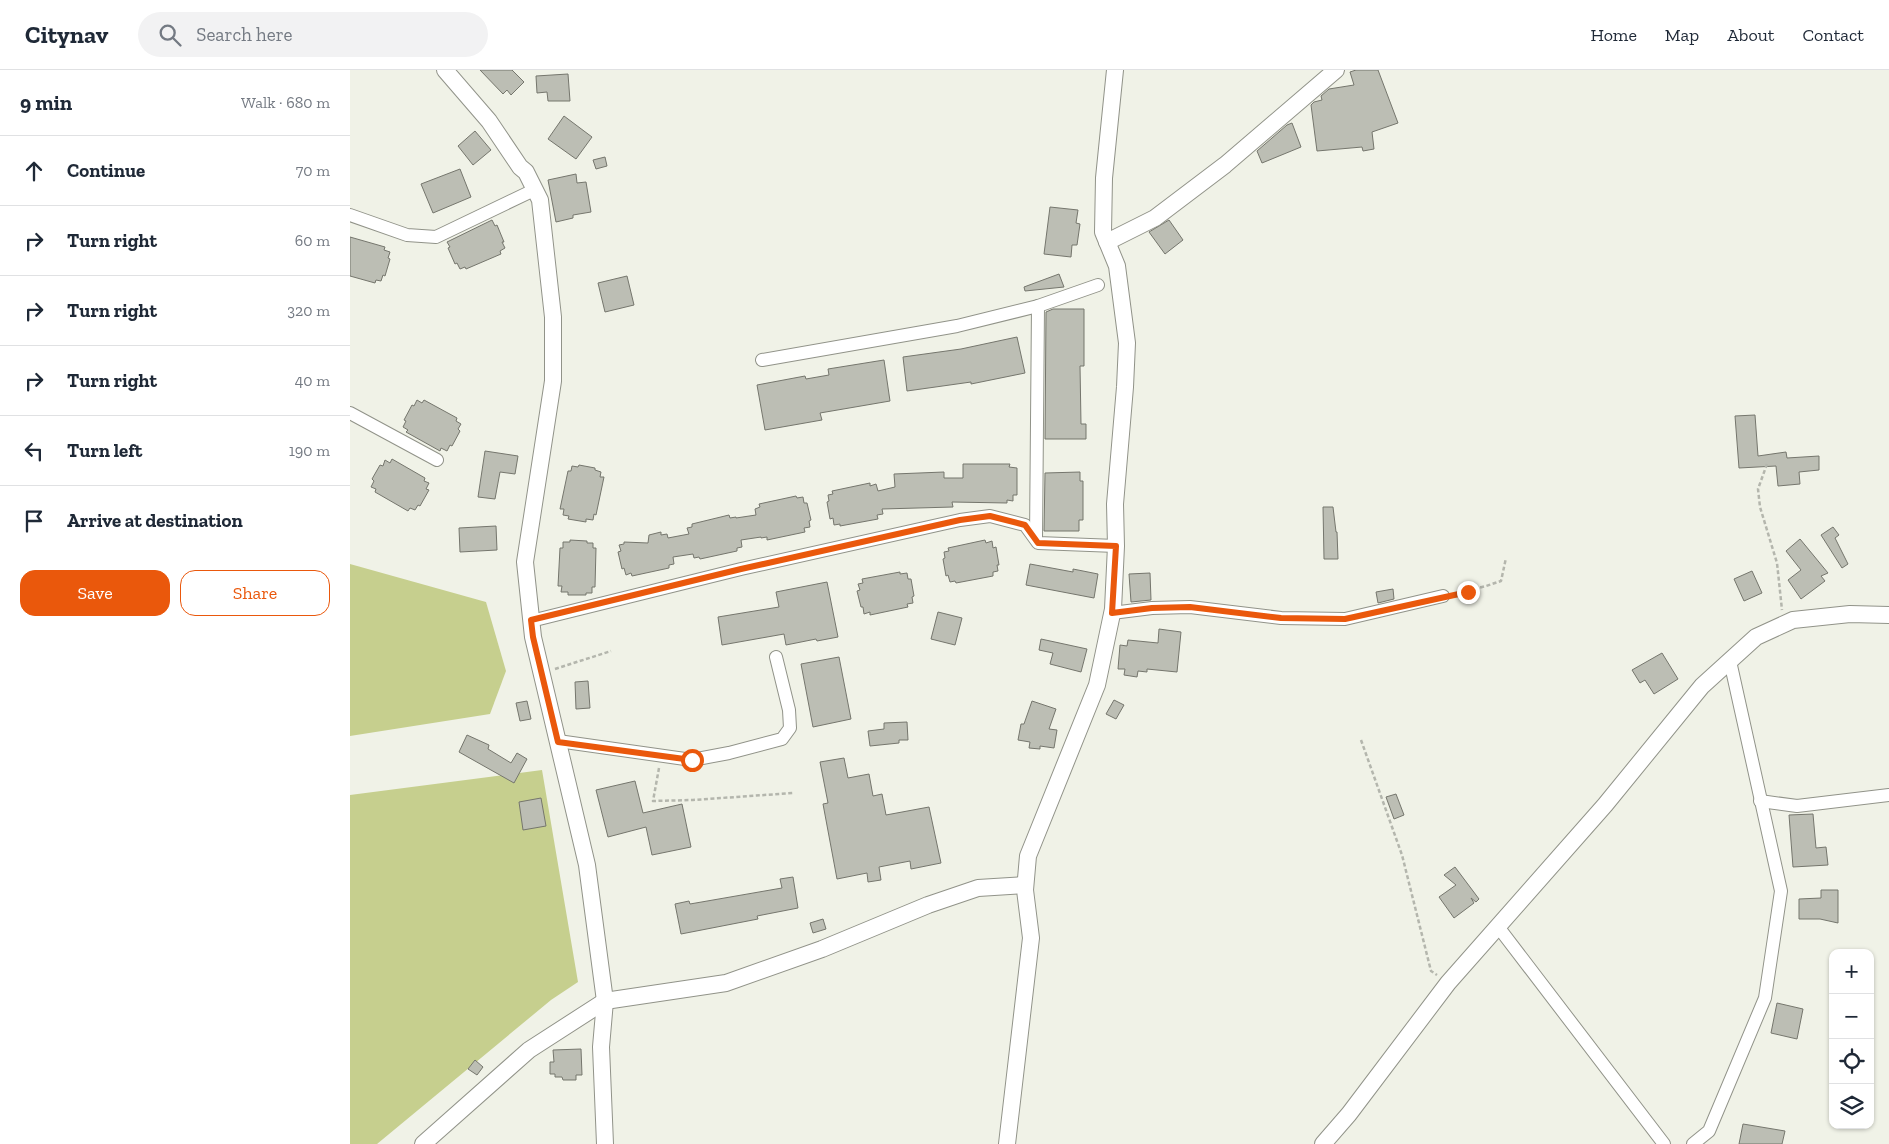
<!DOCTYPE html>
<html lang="en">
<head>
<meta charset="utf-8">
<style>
  :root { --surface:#fff; --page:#f2f2f3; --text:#1f2937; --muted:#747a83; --line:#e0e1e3; --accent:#ea580c }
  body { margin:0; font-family:"Zilla Slab",serif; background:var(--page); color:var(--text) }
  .controls { position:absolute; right:15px; bottom:15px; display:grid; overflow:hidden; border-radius:10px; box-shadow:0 1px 4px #0004 }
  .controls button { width:45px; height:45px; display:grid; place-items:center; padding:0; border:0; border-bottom:1px solid var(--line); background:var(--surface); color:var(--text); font:25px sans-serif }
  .stop { position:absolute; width:15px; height:15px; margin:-11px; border:4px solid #ea580c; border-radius:50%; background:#fff }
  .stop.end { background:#ea580c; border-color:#fff; box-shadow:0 1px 5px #0008 }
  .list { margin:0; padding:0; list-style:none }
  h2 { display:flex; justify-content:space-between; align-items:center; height:65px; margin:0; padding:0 20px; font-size:21px }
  h2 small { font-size:16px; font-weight:400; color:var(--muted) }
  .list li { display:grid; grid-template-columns:32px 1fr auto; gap:15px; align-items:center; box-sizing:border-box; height:70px; padding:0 20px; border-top:1px solid var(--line) }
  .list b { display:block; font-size:19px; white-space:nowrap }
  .list em { font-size:16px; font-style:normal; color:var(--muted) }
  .actions { display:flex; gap:10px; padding:15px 20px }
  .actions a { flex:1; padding:11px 0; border:1px solid var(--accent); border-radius:15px; text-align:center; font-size:18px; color:var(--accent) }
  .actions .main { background:var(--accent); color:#fff }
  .icon { flex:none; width:28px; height:28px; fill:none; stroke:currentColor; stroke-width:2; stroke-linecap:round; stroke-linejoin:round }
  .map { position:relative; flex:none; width:1539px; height:1074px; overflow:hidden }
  header { display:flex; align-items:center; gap:30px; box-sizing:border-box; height:70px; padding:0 25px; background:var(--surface); border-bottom:1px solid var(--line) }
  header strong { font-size:24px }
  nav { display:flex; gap:28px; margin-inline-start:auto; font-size:18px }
  .search { width:350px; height:45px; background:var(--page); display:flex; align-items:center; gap:12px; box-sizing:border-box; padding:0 18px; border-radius:28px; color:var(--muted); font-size:19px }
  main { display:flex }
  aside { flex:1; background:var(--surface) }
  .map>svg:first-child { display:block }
</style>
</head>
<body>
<header>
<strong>Citynav</strong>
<div class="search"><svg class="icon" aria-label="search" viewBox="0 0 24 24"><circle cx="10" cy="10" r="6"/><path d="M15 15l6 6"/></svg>Search here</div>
<nav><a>Home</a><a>Map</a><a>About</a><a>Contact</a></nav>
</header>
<main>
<aside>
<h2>9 min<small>Walk · 680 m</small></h2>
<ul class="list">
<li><svg class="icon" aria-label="ahead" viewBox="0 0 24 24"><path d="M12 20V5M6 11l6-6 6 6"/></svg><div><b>Continue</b></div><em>70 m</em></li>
<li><svg class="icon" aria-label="right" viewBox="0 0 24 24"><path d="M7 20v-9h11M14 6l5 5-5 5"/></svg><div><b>Turn right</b></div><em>60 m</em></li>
<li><svg class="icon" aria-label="right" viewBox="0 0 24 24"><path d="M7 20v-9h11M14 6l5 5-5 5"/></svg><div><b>Turn right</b></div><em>320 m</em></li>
<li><svg class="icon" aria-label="right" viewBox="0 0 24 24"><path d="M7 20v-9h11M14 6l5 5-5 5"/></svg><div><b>Turn right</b></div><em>40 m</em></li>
<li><svg class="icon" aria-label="left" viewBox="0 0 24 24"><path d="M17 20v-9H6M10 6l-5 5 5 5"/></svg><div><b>Turn left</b></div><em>190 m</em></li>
<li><svg class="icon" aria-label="arrive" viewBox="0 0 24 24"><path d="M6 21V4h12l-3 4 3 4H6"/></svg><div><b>Arrive at destination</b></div></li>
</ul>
<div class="actions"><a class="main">Save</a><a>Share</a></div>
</aside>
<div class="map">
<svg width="1539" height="1074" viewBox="0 0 1539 1074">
  <rect width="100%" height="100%" fill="#f0f2e7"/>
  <g fill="#c6cf8e">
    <polygon points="0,494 136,532 156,601 140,644 0,666"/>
    <polygon points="192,700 228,912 201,930 27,1074 0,1074 0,725"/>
  </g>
  <g fill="#bcbeb4" stroke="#75766d">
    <polygon points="130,0 162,0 174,12 161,25 157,20 153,24"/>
    <polygon points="1006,0 1028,0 1048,53 1022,62 1024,79 1013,81 1012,77 967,81 961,35 964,32 972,30 971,26 979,19 1004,15 1000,2"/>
    <polygon points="218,4 220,31 198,31 197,22 187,23 186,6"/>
    <polygon points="214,46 242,67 226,89 198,69"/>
    <polygon points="942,53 951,77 912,93 907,81 937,55"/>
    <polygon points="125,61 141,80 123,95 108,76"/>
    <polygon points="255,87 257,96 246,99 243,90"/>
    <polygon points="110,99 121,127 83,143 71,114"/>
    <polygon points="226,104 227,113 236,112 241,142 223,145 223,148 206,152 198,110"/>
    <polygon points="700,137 728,140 726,153 730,154 727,175 722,175 721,187 694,184"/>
    <polygon points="142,150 145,156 147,155 154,172 152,172 155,178 150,181 151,184 116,199 115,197 110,199 107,193 105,194 98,178 100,177 97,172"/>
    <polygon points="819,150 833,170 815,184 799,162"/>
    <polygon points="0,167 35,177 34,180 40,182 38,188 40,189 35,206 33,205 31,211 26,210 25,213 0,206"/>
    <polygon points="709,204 714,217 675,221 674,217"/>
    <polygon points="277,206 284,235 255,242 248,213"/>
    <polygon points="703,239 734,239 734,296 730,296 731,354 736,354 736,369 695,369 696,242"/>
    <polygon points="667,267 675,303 621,314 621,312 557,321 553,287 611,279"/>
    <polygon points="534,290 540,331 470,343 472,350 415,360 407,315 455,306 456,309 479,305 478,299"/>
    <polygon points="67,330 72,333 74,330 107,348 106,351 111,354 108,359 110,361 102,376 100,375 97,381 91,378 90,381 56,362 58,360 53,357 56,351 54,350 62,335 64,336"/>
    <polygon points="1405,345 1408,386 1436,382 1437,388 1469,386 1469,400 1449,402 1450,414 1428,416 1426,396 1389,398 1385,346"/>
    <polygon points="135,381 168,386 165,404 150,402 145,429 128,427"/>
    <polygon points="42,389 75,408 74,411 79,413 76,419 79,420 70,436 68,435 65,440 60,438 58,441 25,422 26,419 21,417 24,411 22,409 30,395 33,396 35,390 40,393"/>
    <polygon points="613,394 660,394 659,397 667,398 667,425 663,425 663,431 657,430 657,433 602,432 603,437 532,439 533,444 527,445 528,449 490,456 490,454 484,455 483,448 480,449 477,432 479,431 478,425 483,424 482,421 520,413 520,416 526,414 528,421 545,417 544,404 594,402 594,408 613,408"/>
    <polygon points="229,395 245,398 245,400 251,402 250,407 254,407 246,445 244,444 243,450 236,449 236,452 218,449 219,446 213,445 214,439 210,439 218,401 221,401 222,396 228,397"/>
    <polygon points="730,402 730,411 733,411 733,450 729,450 729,461 694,461 695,403"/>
    <polygon points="446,426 447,428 453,427 454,433 457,433 461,450 459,451 460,457 454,458 455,462 417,470 417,467 411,468 411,467 391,470 392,477 387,478 387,481 350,489 349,487 344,488 343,484 323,487 324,494 319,495 319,498 282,506 281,503 276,505 274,498 272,499 268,482 271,481 269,475 274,474 274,472 298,473 299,465 311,462 311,465 317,464 318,468 339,464 337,458 342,457 342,454 379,445 380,448 386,447 386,448 406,445 405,439 410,437 409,434"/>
    <polygon points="973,437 983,437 986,462 987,462 988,489 974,489"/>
    <polygon points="146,456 147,480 110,482 109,458"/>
    <polygon points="1483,457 1489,465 1485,468 1498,494 1492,498 1471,465"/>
    <polygon points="1450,469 1478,503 1471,506 1475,511 1451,529 1438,510 1451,500 1436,481"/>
    <polygon points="220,470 237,471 237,473 243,473 243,478 246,478 245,517 242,517 242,523 236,523 236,525 218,525 218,522 211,522 212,516 208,516 210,478 213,478 213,472 220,472"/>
    <polygon points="635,470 636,473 642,471 643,478 646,477 649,495 647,495 648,501 643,502 643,506 606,513 605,511 600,512 598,505 596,506 593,489 595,488 594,482 599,481 598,478"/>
    <polygon points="680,494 723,502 723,499 748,504 744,528 676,515"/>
    <polygon points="1402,501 1412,523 1394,531 1384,509"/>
    <polygon points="550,502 550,504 557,503 558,509 561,509 564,526 562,527 563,533 557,534 558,537 520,545 520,542 514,544 513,537 511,537 507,521 510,520 508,514 513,513 512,509"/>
    <polygon points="800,503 801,530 781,532 779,504"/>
    <polygon points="477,512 488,567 467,571 466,569 436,575 434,564 372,575 368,547 429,537 426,522"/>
    <polygon points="1043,519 1044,529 1028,533 1026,522"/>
    <polygon points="588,542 612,548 605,575 581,569"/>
    <polygon points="809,559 831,562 827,602 797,599 797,602 788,601 787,607 774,605 775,599 768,599 770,575 777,576 778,570 808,573"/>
    <polygon points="691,569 737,579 731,602 700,594 703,583 689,580"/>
    <polygon points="1312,583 1328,609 1304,624 1295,610 1290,613 1282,600"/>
    <polygon points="489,587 501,649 463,657 451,594"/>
    <polygon points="238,611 240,638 226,639 225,612"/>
    <polygon points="764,630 774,635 766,649 756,644"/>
    <polygon points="177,631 181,649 170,651 166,633"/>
    <polygon points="682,631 706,639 699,659 707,660 704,678 690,676 690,679 679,678 680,672 668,670 671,654 674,654"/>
    <polygon points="557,652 558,670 549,670 549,673 520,676 518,661 534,659 534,653"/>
    <polygon points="117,665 139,675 138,679 161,693 167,683 177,689 164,713 109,682"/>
    <polygon points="494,688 498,708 519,704 523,726 532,724 536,745 579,737 591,793 561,799 560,791 529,797 531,810 518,812 517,803 487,809 473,734 478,733 470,692"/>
    <polygon points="285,711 293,743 332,734 341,777 302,785 296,757 258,767 246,720"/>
    <polygon points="1046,724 1054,745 1044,749 1036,727"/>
    <polygon points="191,728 196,756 173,760 169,732"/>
    <polygon points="1463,744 1466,778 1476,777 1478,795 1443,797 1439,745"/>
    <polygon points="1105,797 1129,829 1126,832 1121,828 1124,833 1104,848 1089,827 1106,815 1094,805"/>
    <polygon points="443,807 448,838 407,846 408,849 331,864 325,834 339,831 340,834 432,818 430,809"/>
    <polygon points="1471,820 1488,820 1488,853 1470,849 1449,849 1449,829 1471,828"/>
    <polygon points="473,849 476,859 463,863 460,853"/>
    <polygon points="1427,933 1453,939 1447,969 1421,963"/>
    <polygon points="231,979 232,1005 226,1005 226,1010 213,1010 212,1007 205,1007 205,1004 200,1004 200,992 204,992 203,980"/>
    <polygon points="125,990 133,997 127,1005 118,999"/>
    <polygon points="1393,1054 1435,1061 1432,1074 1389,1074"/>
  </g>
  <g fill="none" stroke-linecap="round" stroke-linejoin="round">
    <defs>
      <g id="minor">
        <polyline points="0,145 57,165 86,167 184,120"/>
        <polyline points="412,290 607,256 688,236 748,215"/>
        <polyline points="0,343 87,390"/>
        <polyline points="686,469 688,236"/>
        <polyline points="762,543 802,538 840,537 931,548 995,549 1093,526"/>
        <polyline points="181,551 391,499 610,450 640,446 675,455 688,473 766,476"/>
        <polyline points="208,671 342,690 379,683 432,669 440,658 439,640 426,587"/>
        <polyline points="1410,731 1447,736 1539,725"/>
        <polyline points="1149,858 1314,1074"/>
        <polyline points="1343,1074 1359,1061 1415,928 1431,821 1380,591"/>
      </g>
      <g id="tertiary">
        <polyline points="95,0 139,51 170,97 176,102 190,130 203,247 203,311 175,492 183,567 237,795 255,931 251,977 255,1074"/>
        <polyline points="757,172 805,148 875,95 986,0"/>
        <polyline points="73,1074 179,980 255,931 376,913 472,879 578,835 628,818 675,815"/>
        <polyline points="657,1074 681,868 675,820 678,786 747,615 763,539 766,476 765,434 775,317 777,273 767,196 753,162 754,108 765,0"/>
        <polyline points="973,1074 999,1044 1098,913 1255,735 1352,616 1406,567 1443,550 1500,544 1539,545"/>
      </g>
    </defs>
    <use href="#minor" stroke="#919389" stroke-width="14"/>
    <use href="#tertiary" stroke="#919389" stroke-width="18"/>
    <g stroke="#b4b6ad" stroke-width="2.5" stroke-dasharray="4 2.5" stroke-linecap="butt">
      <polyline points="1417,394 1408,419 1410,437 1427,493 1432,540"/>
      <polyline points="1105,524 1136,516 1151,511 1156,488"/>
      <polyline points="205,599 261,581"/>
      <polyline points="1011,670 1052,785 1081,901 1087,905"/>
      <polyline points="309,698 303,731 343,730 443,723"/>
    </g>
    <use href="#minor" stroke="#fff" stroke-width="12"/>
    <use href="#tertiary" stroke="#fff" stroke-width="16"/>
  </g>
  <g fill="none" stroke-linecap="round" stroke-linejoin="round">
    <polyline stroke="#ea580c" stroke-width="6" points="342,690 208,672 183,567 181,550 391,499 610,450 640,446 675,455 688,473 766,476 762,543 802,538 840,537 931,548 995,549 1118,522"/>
  </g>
</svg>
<div class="controls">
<button>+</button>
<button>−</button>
<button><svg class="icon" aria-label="locate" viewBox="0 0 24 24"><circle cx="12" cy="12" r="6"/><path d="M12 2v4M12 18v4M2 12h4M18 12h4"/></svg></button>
<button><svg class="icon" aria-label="layers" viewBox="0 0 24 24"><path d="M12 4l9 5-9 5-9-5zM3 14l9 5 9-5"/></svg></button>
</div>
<div class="stop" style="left:342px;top:690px"></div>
<div class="stop end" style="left:1118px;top:522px"></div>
</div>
</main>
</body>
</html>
